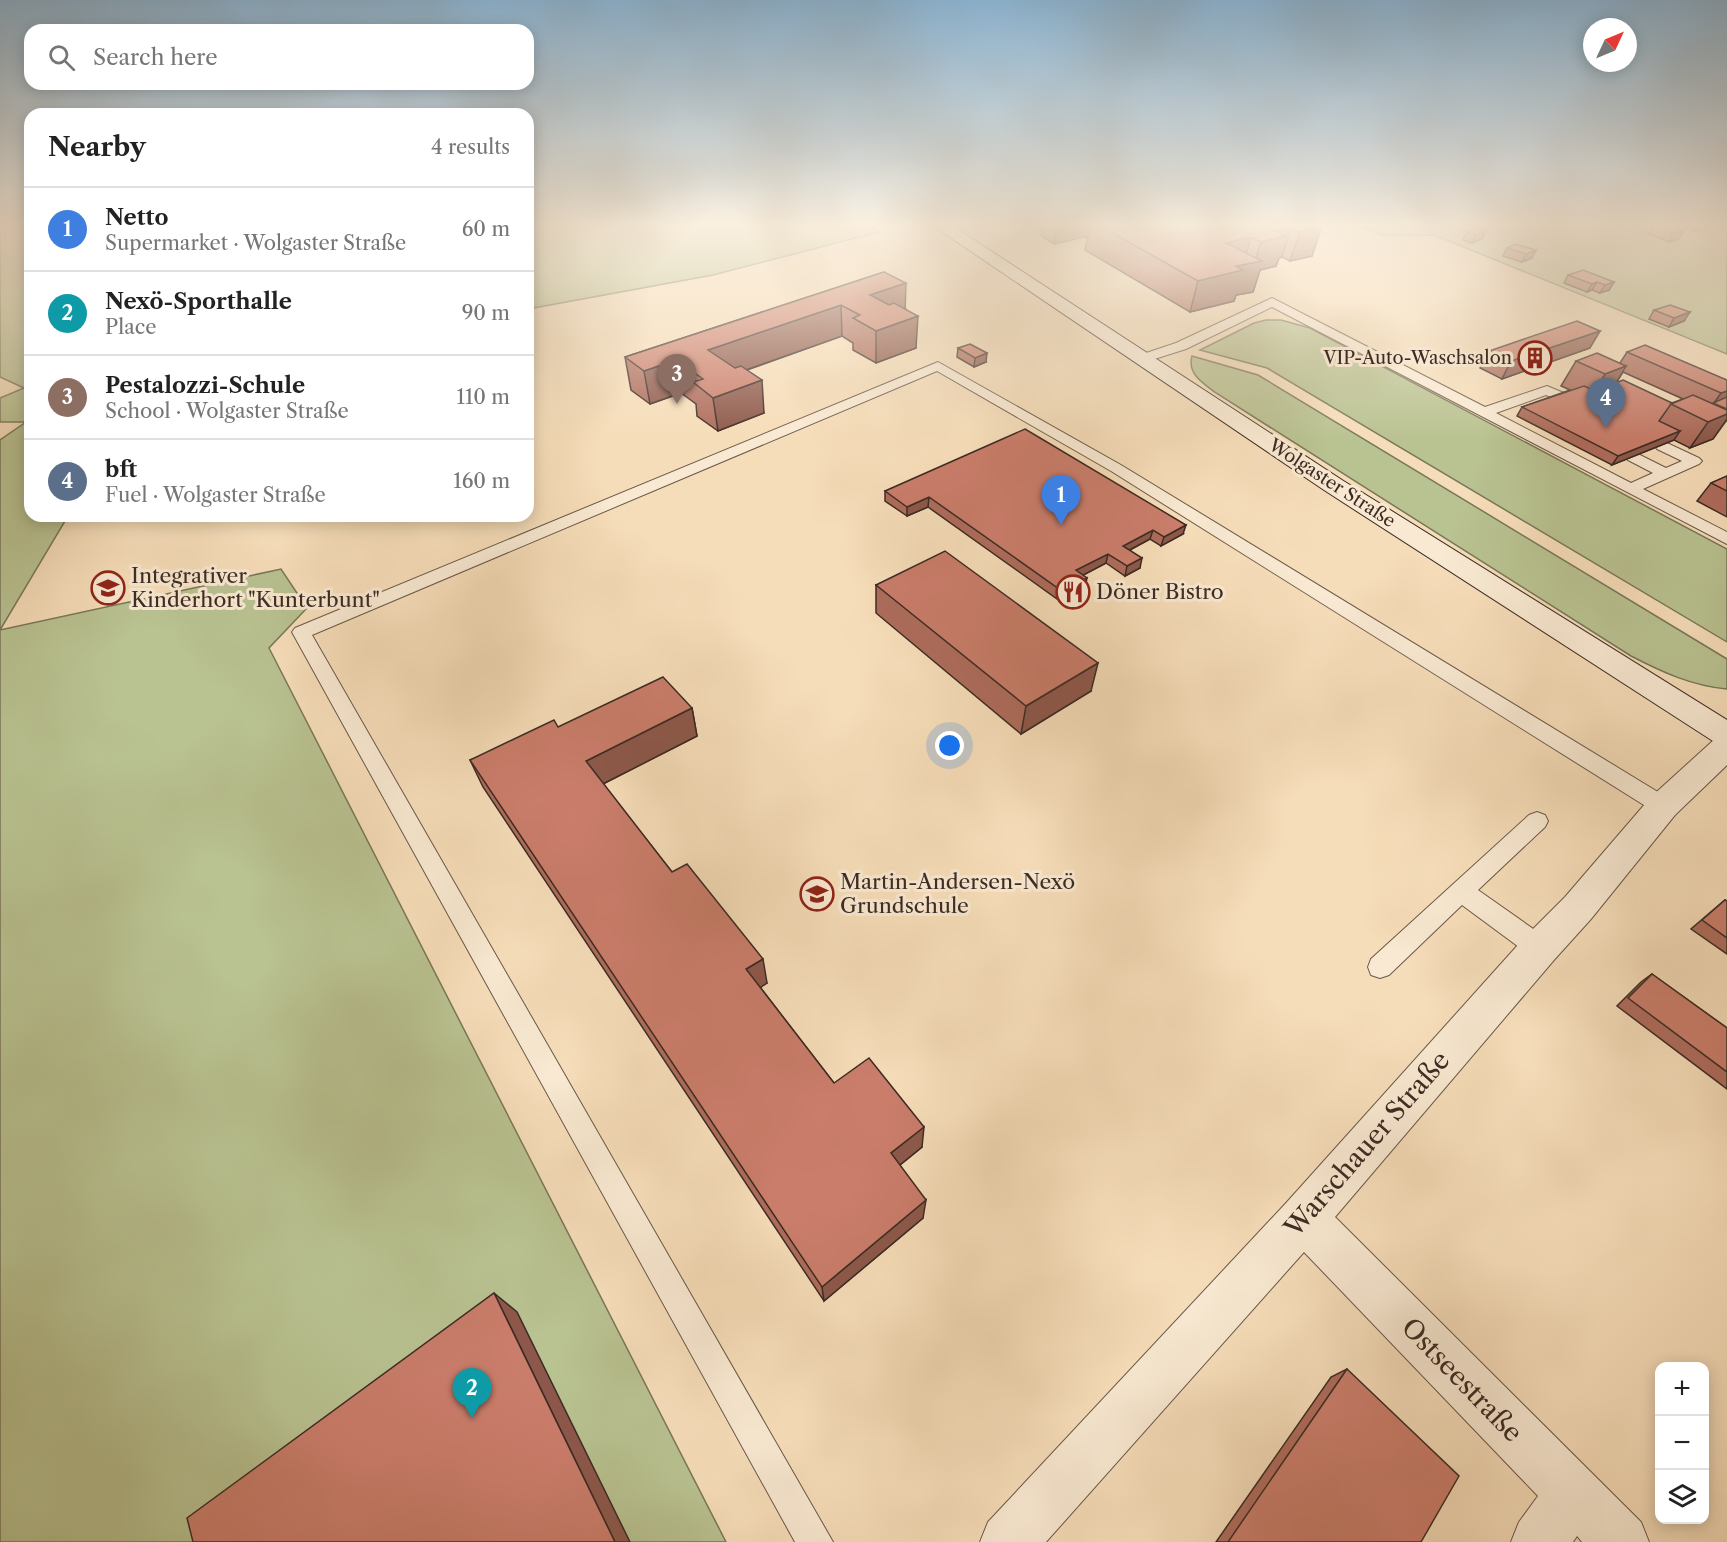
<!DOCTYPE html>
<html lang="en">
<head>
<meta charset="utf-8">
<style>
  :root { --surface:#fff; --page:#f6f6f6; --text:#222; --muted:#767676; --line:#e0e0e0; --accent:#111827 }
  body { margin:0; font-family:"Libre Caslon Text",serif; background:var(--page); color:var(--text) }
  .controls { position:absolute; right:18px; bottom:18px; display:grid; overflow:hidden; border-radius:12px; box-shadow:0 3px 15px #0003 }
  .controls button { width:54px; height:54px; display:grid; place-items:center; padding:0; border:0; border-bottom:2px solid var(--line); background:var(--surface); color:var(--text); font:30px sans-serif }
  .compass { position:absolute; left:1583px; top:18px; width:54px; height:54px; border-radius:50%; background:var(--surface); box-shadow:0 3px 15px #0003; rotate:46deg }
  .you { position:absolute; left:950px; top:746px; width:21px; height:21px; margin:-15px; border:4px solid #fff; border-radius:50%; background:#1a73e8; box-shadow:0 0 0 9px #1a73e833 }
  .badge { display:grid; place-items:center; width:39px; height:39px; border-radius:50%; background:var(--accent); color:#fff; font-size:20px; font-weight:700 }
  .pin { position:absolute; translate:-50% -50px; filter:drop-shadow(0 2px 3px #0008) }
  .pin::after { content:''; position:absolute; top:32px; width:21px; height:18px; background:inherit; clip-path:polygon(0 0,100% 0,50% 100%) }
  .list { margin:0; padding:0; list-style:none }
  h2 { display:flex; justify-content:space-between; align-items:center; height:78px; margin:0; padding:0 24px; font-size:26px }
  h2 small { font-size:20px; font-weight:400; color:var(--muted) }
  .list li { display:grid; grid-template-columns:39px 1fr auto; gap:18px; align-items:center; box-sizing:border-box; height:84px; padding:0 24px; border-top:2px solid var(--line) }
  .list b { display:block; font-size:22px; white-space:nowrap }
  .list p { margin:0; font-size:20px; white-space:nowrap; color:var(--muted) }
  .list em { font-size:20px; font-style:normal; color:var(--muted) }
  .icon { flex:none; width:33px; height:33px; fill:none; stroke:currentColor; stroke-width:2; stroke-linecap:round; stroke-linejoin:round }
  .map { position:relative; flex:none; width:1727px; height:1542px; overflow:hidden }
  .search { position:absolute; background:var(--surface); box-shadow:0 3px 15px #0003; left:24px; top:24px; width:510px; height:66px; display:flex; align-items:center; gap:15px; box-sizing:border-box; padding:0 21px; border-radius:18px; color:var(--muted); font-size:22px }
  .panel { position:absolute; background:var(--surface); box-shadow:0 3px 15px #0003; left:24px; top:108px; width:510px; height:414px; border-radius:18px }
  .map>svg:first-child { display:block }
</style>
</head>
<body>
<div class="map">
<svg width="1727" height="1542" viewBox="0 0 1727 1542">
  <rect width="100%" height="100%" fill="#f6ddb9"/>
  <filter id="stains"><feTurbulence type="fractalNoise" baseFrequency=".00333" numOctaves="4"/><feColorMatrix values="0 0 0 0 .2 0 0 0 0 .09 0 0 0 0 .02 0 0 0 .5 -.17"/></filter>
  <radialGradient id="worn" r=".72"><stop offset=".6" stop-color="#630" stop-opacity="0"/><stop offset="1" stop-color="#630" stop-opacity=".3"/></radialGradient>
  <g fill="#b9c291" stroke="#7a765a" stroke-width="1.5">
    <polygon points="0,225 30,225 30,516 68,516 0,630 281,569 307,608 269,648 726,1542 0,1542 0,440 26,422 0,422 0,398 24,388 0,377"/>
    <polygon points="528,225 870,225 879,232 713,275 528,309"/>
    <polygon points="1356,225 1727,225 1727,354 1434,235 1381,235"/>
    <polygon points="1266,320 1281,320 1310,328 1727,549 1727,642 1267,368 1200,350 1254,323"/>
    <path d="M1192,356L1258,375L1727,659V689C1692,686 1662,672 1631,656L1216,393C1203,383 1187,374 1192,356Z"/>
  </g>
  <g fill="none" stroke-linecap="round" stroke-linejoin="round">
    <defs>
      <g id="service">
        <polygon points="1272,298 1485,407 1547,386 1571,396 1573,399 1566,403 1546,395 1496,413 1631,483 1653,473 1628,460 1625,457 1628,454 1638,454 1666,468 1682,461 1657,449 1655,446 1657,443 1667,443 1699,458 1702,461 1699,464 1643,489 1727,532 1727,544 1272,307 1186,349 1145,362 1138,358 1140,355 1176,343"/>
        <polygon points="938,362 1121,465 1671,800 1674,806 1671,812 1663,814 1655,812 1111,471 937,371 312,635 833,1542 795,1542 292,632 295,628"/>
        <polygon points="1537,812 1545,815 1548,821 1545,827 1478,890 1549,940 1552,948 1549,956 1540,959 1531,956 1462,905 1389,975 1380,978 1371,975 1368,967 1371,959 1529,815"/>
      </g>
      <polygon id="minor" points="1727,734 1727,765 1675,815 1591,919 1554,960 1335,1217 1641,1522 1649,1542 1582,1542 1577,1536 1573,1542 1511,1542 1519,1522 1538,1496 1304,1252 1046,1542 980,1542 988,1522 1287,1202 1526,936 1565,897 1651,797 1716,738"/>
      <polygon id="secondary" points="932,225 951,225 1342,480 1727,720 1727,747 1716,743 1324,490"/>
    </defs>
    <use href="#service" stroke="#6a5848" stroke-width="2"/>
    <use href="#minor" stroke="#6a5848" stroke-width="2"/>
    <use href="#secondary" stroke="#3c2b23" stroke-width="2"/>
    <use href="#service" fill="#f9e9d2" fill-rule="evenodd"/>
    <use href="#minor" fill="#f9e9d2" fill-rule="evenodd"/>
    <use href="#secondary" fill="#f9e9d2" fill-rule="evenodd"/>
  </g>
  <g fill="#ae6c5c" stroke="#3c2b23" stroke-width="1.5" fill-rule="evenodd">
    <polygon points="1032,225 1191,225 1193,226 1195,225 1194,225 1319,225 1322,226 1312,256 1290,261 1282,257 1279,258 1276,266 1260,270 1253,292 1236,295 1234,301 1190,312 1085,250 1088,236 1054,244 1041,236 1042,231"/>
    <polygon points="1679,225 1710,225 1708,228 1694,231"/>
    <polygon points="1712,225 1727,225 1719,228"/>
    <polygon points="1653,226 1684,231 1679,239 1669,242 1649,234"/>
    <polygon points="1486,231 1482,239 1472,243 1463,240 1467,232"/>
    <polygon points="1507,248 1536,250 1532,258 1522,262 1503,256"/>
    <polygon points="884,272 906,309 916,348 876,363 853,350 853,343 842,336 747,370 764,413 718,431 697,416 696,404 681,393 650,404 631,390 625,357"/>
    <polygon points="1568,275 1614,282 1609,290 1600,293 1592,290 1587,292 1564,283"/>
    <polygon points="1654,310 1684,321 1669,327 1649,319"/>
    <polygon points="958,348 986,362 974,367 957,357"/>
    <polygon points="1590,348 1502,379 1480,368 1489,351"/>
    <path d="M1627,352L1727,380V421H1726L1713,439L1690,448L1674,440L1612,465L1517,416L1522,407L1570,390L1561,386L1576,361L1620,363ZM1623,372L1683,399L1672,403L1616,383Z"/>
    <polygon points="1727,476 1727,517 1697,501 1711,483"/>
    <polygon points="885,491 1183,534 1161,546 1150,539 1130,550 1140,568 1125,576 1106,563 1083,575 1085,587 1060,601 928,507 907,516 885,501"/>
    <polygon points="876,585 1091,691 1021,734 876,613"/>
    <polygon points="692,708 697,736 603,784 672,872 767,983 760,987 834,1083 922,1147 900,1165 923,1218 824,1301 483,787 470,760 558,727"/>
    <polygon points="1725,900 1727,901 1727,954 1691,929"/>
    <polygon points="1652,974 1727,1028 1727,1089 1617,1006 1641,982"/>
    <polygon points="1347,1369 1421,1542 1216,1542 1331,1377"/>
  </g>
  <g fill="#8d584b" stroke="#3c2b23" stroke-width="1.5">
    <polygon points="1056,225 1089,225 1088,236 1054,244"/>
    <polygon points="1698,225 1710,225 1708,228 1694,231"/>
    <polygon points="1721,225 1727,225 1727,227 1719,228"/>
    <polygon points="1322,226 1312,256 1290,261 1300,232"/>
    <polygon points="1291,227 1282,257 1279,258 1276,266 1260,270 1253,292 1236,295 1234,301 1190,312 1198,281 1226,243 1251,237 1243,265 1255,262 1261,242 1275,231"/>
    <polygon points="1486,231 1482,239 1472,243 1476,235"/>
    <polygon points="1684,231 1679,239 1669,242 1673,234"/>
    <polygon points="1536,250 1532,258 1522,262 1526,254"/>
    <polygon points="1597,282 1592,290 1587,292 1592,284"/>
    <polygon points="1614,282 1609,290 1600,293 1605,285"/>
    <polygon points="906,283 905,314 870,295"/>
    <polygon points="841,305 842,336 712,382 708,350"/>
    <polygon points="1690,312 1684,321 1669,327 1674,318"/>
    <polygon points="918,316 916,348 876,363 876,331"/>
    <polygon points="1600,331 1590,348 1502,379 1511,361"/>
    <polygon points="987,353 986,362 974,367 975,358"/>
    <polygon points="676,360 681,393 650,404 644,371"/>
    <polygon points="1626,366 1611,392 1589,400 1605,374"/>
    <polygon points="762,380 764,413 718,431 713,398"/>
    <polygon points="1727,391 1727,403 1714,403 1721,393"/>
    <polygon points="1727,414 1727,419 1713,439 1690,448 1708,422"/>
    <polygon points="1680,431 1674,440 1612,465 1618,456"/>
    <polygon points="929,497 928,507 907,516 907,507"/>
    <polygon points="1186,525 1183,534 1161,546 1164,537"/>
    <polygon points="1153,530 1150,539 1120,555 1123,546"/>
    <polygon points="1108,554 1106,563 1074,580 1076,570"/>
    <polygon points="1142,558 1140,568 1125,576 1127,566"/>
    <polygon points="1087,578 1085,587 1060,601 1062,591"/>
    <polygon points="1098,663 1091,691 1021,734 1026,706"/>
    <polygon points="692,708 697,736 595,788 586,761"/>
    <polygon points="763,959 767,983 751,994 746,969"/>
    <polygon points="924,1127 922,1147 890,1173 891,1153"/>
    <polygon points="926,1200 923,1218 824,1301 822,1287"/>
    <polygon points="494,1293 517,1312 630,1542 615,1542"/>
  </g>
  <g fill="#ca7d6b" stroke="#3c2b23" stroke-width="1.5">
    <polygon points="1098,225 1191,225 1193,226 1197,225 1319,225 1322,226 1300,232 1291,227 1275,231 1285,236 1261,242 1251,237 1226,243 1262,261 1236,266 1243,270 1198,281"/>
    <polygon points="1658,225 1667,225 1684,231 1673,234 1653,226"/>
    <polygon points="1477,228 1486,231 1476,235 1467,232"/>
    <polygon points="1516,244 1536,250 1526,254 1507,248"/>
    <polygon points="1583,270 1614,282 1605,285 1597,282 1592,284 1568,275"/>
    <polygon points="884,272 906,283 870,295 889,305 894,303 918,316 876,331 853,318 860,315 841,305 708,350 735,368 741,366 762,380 713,398 693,382 703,379 676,360 644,371 625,357"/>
    <polygon points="1670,305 1690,312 1674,318 1654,310"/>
    <polygon points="1577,321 1600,331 1511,361 1489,351"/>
    <polygon points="970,344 987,353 975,358 958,348"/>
    <polygon points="1645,345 1727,380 1727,391 1721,393 1627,352"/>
    <polygon points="1597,353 1626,366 1605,374 1576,361"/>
    <polygon points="1623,380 1672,403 1671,404 1659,421 1680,431 1618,456 1522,407 1584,386 1595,391"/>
    <polygon points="1693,395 1727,410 1727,414 1708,422 1671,404"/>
    <polygon points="1727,397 1727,409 1713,403"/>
    <polygon points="1025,429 1186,525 1164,537 1153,530 1123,546 1142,558 1127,566 1108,554 1076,570 1087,578 1062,591 929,497 907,507 885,491"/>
    <polygon points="1727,476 1727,491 1711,483"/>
    <polygon points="945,551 1098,663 1026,706 876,585"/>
    <polygon points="663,677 692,708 586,761 672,872 687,864 763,959 746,969 834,1083 869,1058 924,1127 891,1153 926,1200 822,1287 470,760 554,720 558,727"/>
    <polygon points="1725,900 1727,901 1727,938 1702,920"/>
    <polygon points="1652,974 1727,1028 1727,1072 1628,998"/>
    <polygon points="494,1293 615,1542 193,1542 187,1518"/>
    <polygon points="1347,1369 1459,1476 1421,1542 1228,1542"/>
  </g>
  <linearGradient id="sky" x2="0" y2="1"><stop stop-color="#8bb6d6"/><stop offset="0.51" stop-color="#fbf0e0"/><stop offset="1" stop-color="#fbf0e0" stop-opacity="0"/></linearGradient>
  <rect width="1727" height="441" fill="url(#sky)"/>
  <defs>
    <symbol id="building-ring" viewBox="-11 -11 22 22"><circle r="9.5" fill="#f9e9d2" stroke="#8f2418" stroke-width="1.5"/><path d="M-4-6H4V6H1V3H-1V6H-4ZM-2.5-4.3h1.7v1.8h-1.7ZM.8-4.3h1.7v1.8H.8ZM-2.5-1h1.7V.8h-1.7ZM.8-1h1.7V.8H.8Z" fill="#8f2418"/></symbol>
    <symbol id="school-ring" viewBox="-11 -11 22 22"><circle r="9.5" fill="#f9e9d2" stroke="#8f2418" stroke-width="1.5"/><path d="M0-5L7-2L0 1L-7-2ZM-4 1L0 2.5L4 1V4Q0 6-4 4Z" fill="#8f2418"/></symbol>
    <symbol id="restaurant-ring" viewBox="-11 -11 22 22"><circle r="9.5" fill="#f9e9d2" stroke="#8f2418" stroke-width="1.5"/><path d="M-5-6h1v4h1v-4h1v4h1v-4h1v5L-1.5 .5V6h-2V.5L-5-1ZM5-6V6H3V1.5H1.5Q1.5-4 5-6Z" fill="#8f2418"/></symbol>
  </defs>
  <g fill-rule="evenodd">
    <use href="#building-ring" x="1516" y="339" width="38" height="38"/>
    <use href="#school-ring" x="89" y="569" width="38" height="38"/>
    <use href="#restaurant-ring" x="1054" y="573" width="38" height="38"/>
    <use href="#school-ring" x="798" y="875" width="38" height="38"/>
  </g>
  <g text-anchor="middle" stroke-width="6" stroke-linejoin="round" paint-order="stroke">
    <g font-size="18" fill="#3c2b23" stroke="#f9e9d2" text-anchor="end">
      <text x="1512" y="364">VIP-Auto-Waschsalon</text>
    </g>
    <g font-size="18" fill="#3c2b23" stroke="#f9e9d2">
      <text transform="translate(1332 483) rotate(33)" y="6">Wolgaster Straße</text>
    </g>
    <g font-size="21" fill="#3c2b23" stroke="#f9e9d2" text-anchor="start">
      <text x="131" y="583">Integrativer<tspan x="131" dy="24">Kinderhort "Kunterbunt"</tspan></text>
      <text x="1096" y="599">Döner Bistro</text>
      <text x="840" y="889">Martin-Andersen-Nexö<tspan x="840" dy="24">Grundschule</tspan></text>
    </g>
    <g font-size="26" fill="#3c2b23" stroke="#f9e9d2">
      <text transform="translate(1367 1144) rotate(-49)" y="9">Warschauer Straße</text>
      <text transform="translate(1462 1380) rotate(46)" y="9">Ostseestraße</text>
    </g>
  </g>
  <rect width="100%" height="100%" filter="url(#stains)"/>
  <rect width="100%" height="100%" fill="url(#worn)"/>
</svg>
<div class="controls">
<button>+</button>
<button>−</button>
<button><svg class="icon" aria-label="layers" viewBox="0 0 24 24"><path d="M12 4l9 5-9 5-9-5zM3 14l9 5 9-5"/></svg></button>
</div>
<svg class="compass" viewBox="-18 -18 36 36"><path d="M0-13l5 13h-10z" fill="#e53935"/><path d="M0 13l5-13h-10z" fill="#767676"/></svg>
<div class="you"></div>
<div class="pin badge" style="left:1061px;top:525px;background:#3f7fe0">1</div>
<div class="pin badge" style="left:472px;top:1418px;background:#0f9aa8">2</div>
<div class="pin badge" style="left:677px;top:404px;background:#8d6e63">3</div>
<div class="pin badge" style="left:1606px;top:428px;background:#5c6f8a">4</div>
<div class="search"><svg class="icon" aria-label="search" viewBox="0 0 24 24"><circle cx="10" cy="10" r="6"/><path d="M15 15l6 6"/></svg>Search here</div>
<section class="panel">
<h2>Nearby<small>4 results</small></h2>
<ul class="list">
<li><span class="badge" style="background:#3f7fe0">1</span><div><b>Netto</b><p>Supermarket · Wolgaster Straße</p></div><em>60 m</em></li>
<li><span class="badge" style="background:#0f9aa8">2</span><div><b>Nexö-Sporthalle</b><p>Place</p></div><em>90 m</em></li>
<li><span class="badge" style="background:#8d6e63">3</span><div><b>Pestalozzi-Schule</b><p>School · Wolgaster Straße</p></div><em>110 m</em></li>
<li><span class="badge" style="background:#5c6f8a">4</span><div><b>bft</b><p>Fuel · Wolgaster Straße</p></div><em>160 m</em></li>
</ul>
</section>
</div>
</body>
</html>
